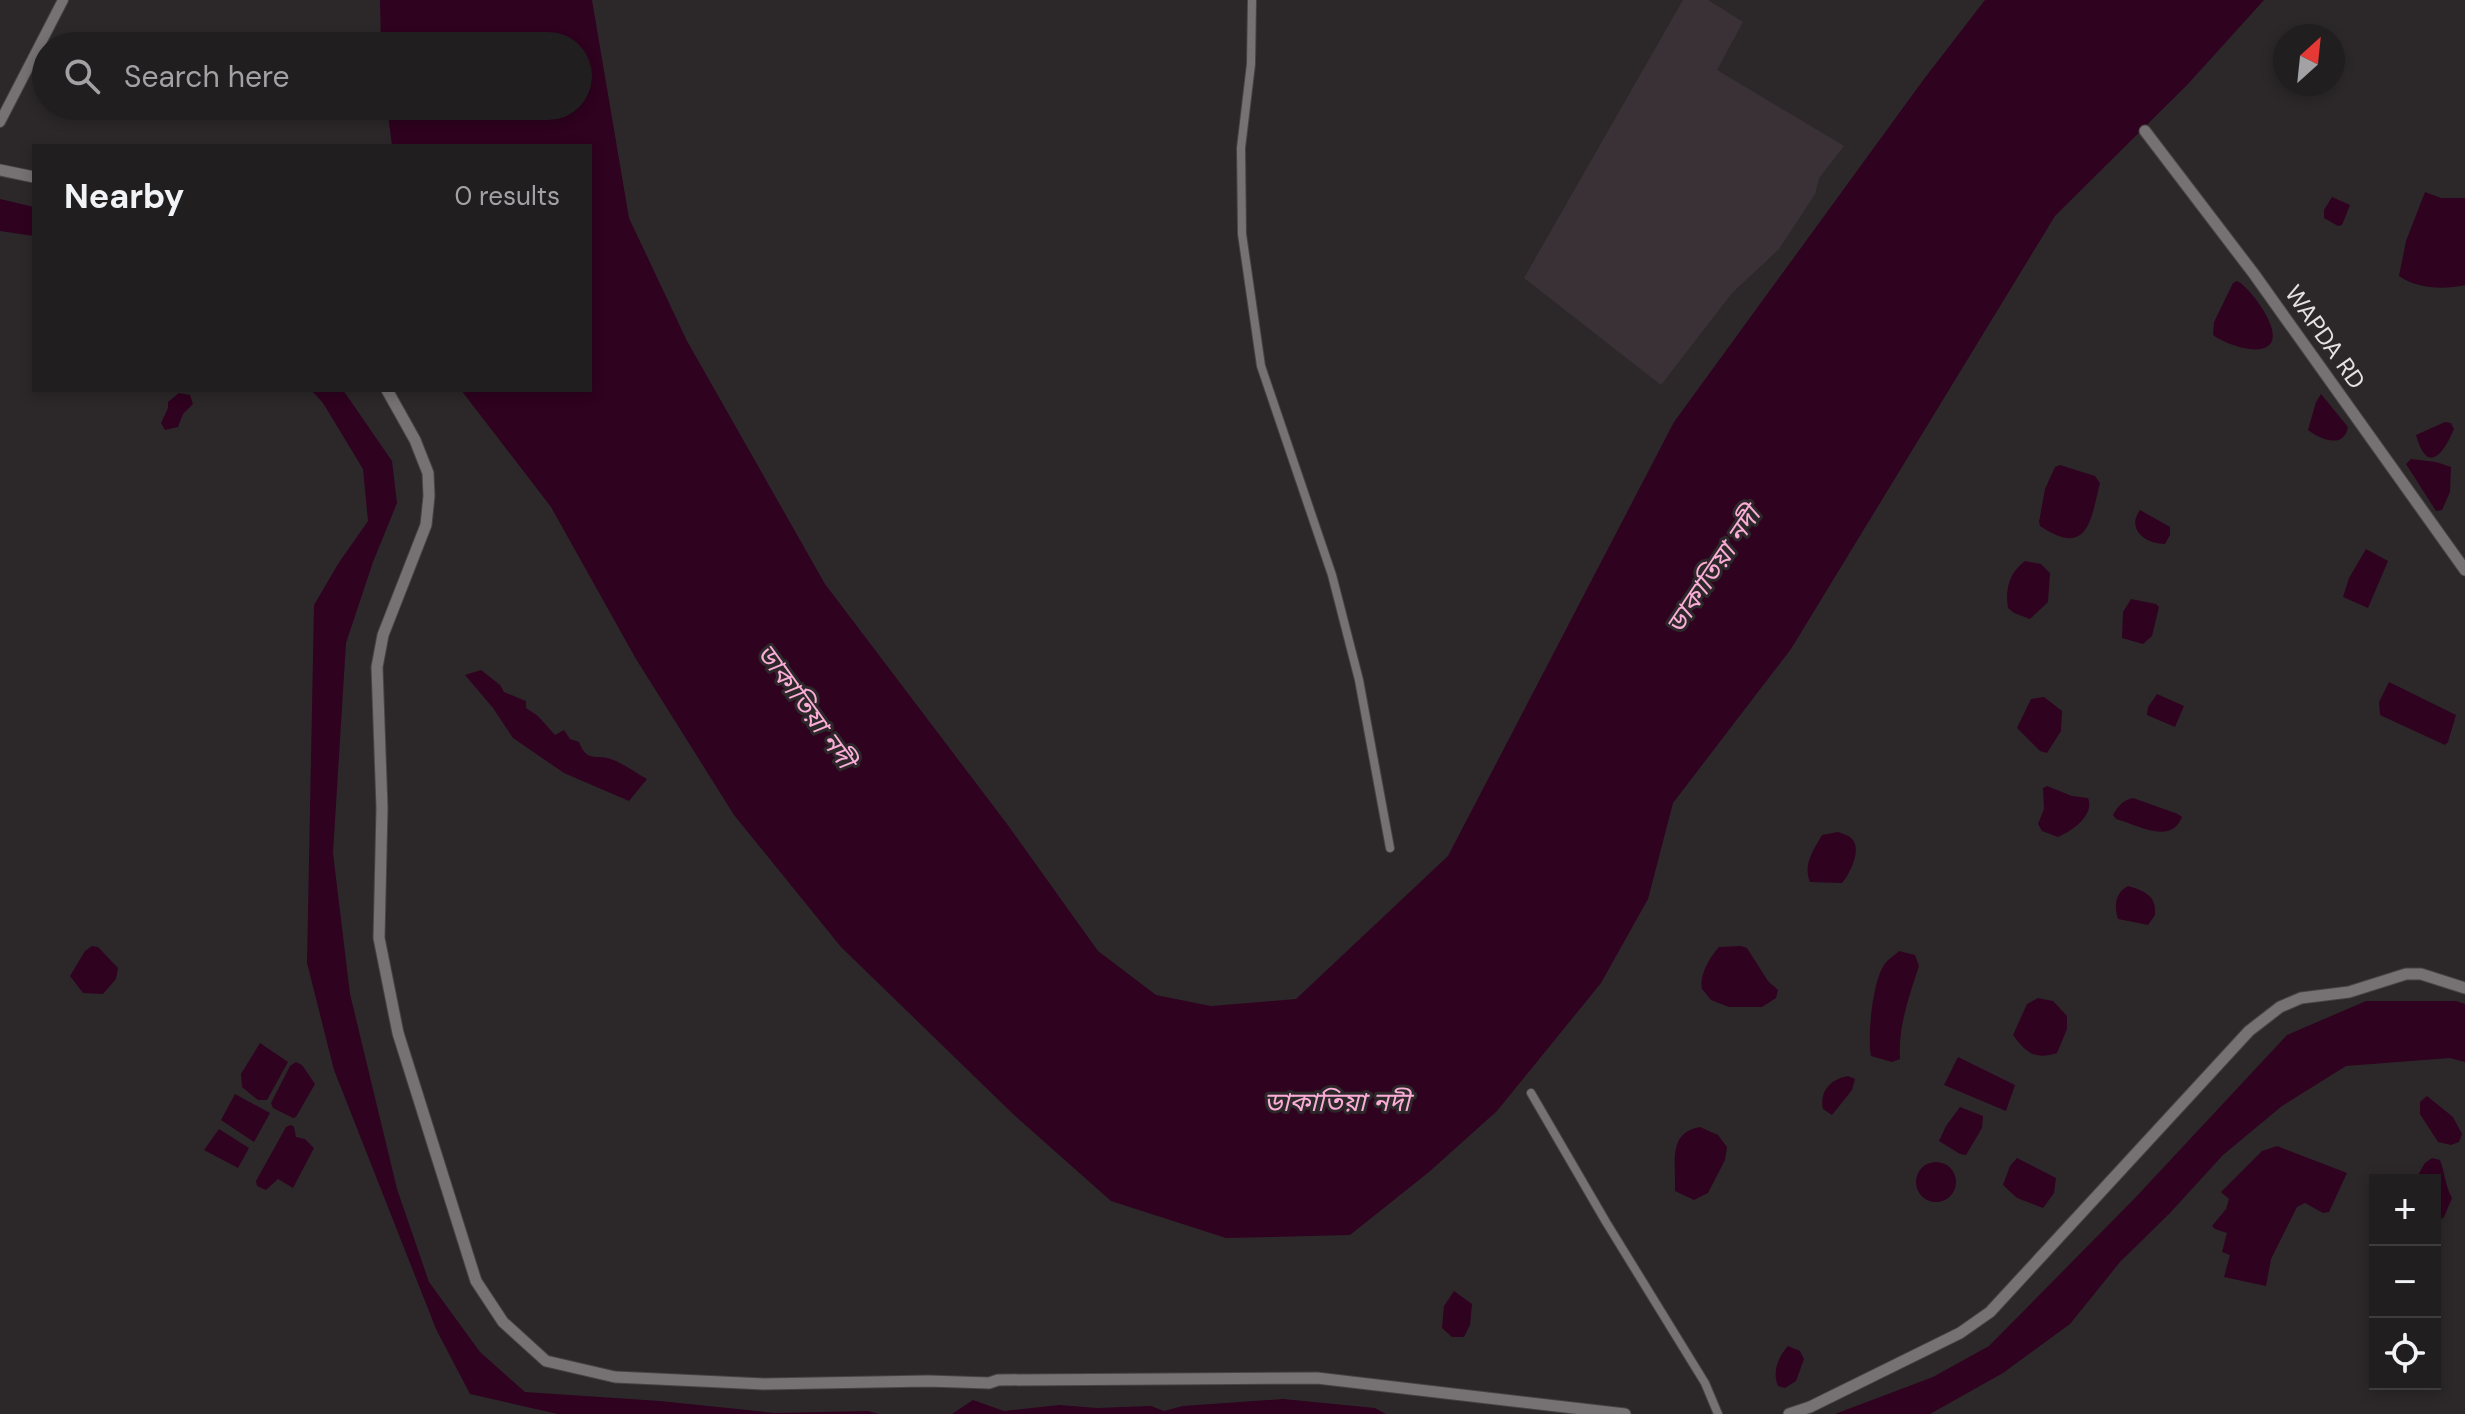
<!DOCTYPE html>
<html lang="en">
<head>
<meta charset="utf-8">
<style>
  :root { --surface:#211e20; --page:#292729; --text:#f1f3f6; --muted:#a2a2a5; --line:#3e3c3e }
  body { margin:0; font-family:"DM Sans","Noto Sans Bengali",sans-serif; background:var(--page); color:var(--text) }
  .controls { position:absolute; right:24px; bottom:24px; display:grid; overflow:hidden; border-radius:0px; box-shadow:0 4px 12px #0003 }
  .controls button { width:72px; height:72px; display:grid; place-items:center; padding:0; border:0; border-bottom:2px solid var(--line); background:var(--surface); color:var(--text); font:40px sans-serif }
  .compass { position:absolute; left:2273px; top:24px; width:72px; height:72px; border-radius:50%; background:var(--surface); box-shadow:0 4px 12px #0003; rotate:27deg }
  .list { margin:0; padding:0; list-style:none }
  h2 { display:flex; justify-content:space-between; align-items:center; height:104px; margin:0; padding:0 32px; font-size:34px }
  h2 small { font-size:26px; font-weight:400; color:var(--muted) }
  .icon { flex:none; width:44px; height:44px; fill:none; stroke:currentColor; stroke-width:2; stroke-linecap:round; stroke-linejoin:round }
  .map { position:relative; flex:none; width:2465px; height:1414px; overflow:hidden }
  .search { position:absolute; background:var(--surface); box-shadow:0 4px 12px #0003; left:32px; top:32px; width:560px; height:88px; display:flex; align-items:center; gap:20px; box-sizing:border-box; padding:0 28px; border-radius:44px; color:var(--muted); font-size:30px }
  .panel { position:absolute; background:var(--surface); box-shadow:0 4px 12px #0003; left:32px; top:144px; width:560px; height:248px; border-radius:0px }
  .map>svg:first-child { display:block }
</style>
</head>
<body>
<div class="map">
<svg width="2465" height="1414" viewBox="0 0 2465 1414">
  <rect width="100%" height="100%" fill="#2c282a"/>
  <polygon fill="#3a3136" points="1683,0 1708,0 1743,22 1717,70 1844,146 1819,178 1815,194 1779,249 1732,293 1661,385 1524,278"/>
  <g fill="#2f021f">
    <polygon points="380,0 592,0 629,218 687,341 825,584 1007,824 1098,951 1156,995 1211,1006 1296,999 1448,856 1674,422 1924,79 1985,0 2264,0 2188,84 2055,216 1791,649 1673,803 1648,899 1601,983 1497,1111 1429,1172 1350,1235 1226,1238 1111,1201 1013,1114 841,947 734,815 636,659 551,507 461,390 590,390 590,146 392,146 387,106 578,106 578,46 381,46"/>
    <path d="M2425,192L2441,198H2465V285C2444,290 2418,289 2399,276L2406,241Z"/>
    <polygon points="2332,197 2350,205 2342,225 2338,226 2324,218 2324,210"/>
    <polygon points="0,199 34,207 34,236 0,231"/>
    <path d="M2237,281C2250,287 2281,329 2271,343C2261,358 2223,343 2213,335L2214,322L2233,283Z"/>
    <polygon points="311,390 343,390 392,461 397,503 373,562 346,643 333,853 350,994 397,1189 429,1282 480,1352 525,1392 660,1401 775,1413 868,1411 879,1414 558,1414 470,1394 436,1329 334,1070 307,963 314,605 338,564 368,521 363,469 323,403"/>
    <polygon points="179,393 190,395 193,404 183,414 178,427 165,430 161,423 168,408 168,402"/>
    <path d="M2321,394L2348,427C2344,449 2321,440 2308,430L2316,402Z"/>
    <path d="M2445,422L2451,423L2454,429C2443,455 2427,475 2416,435Z"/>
    <polygon points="2411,459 2436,462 2451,467 2450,492 2442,510 2436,511 2406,464"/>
    <path d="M2060,465L2095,476L2100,483C2091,518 2089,559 2040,526L2039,522L2045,489L2055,467Z"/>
    <path d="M2140,510L2170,527V535L2165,544C2145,544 2126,529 2140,510Z"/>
    <polygon points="2366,549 2388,561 2368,608 2343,597 2349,578"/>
    <path d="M2025,561L2041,564L2050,573L2048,602L2030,619L2014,613L2008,608C2005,589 2009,573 2025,561Z"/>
    <polygon points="2131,599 2156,604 2159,607 2152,636 2143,644 2122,638 2123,612"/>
    <path d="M481,670L500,685L504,692L526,701V708L538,716L555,735L564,730L570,739L579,742C587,763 596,754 611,759C624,764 636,773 647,779L629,801L564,773L513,738L493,708L465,675Z"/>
    <polygon points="2389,682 2456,715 2448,742 2445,745 2380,715 2379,702"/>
    <polygon points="2157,694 2184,706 2175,727 2147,715 2148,707"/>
    <polygon points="2044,697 2062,711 2061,731 2047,753 2040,751 2017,728 2031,699"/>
    <path d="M2047,786L2072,796L2088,798C2095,815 2072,831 2058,837L2042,831L2038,824L2044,809L2043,788Z"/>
    <path d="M2133,798L2178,814L2182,817C2171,846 2136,824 2116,819L2113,815C2118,806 2123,800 2133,798Z"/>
    <path d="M1838,832C1843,834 1848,835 1851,838C1863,848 1850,874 1842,883L1810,882C1803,864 1813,851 1822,835Z"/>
    <path d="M2128,886C2144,891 2157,895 2155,915L2148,925L2118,919C2114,906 2115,893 2128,886Z"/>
    <polygon points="92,946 98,947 118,968 116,979 103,994 83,993 70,976 85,951"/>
    <path d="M1741,946L1747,948L1768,981L1778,990L1776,998L1762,1007H1729L1711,1000L1702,989C1699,975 1710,957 1719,947Z"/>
    <path d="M1899,951L1915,955L1919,966C1909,997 1898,1026 1900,1059L1892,1062L1871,1056C1867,1036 1873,981 1884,965C1888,959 1894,956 1899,951Z"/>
    <path d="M2038,998L2053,1001L2067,1016V1029L2057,1053C2035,1060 2026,1053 2013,1035L2027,1004Z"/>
    <polygon points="2366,1001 2456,1001 2465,1004 2465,1062 2450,1058 2346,1066 2282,1106 2223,1155 2170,1213 2120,1262 2070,1324 2003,1373 1930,1414 1835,1414 1933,1377 1989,1346 2135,1198 2287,1035"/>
    <polygon points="260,1043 288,1062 267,1100 258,1100 242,1087 241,1074"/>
    <polygon points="1958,1057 2015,1085 2006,1111 1944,1085"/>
    <polygon points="296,1062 302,1065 315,1084 296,1117 293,1118 273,1108 271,1103 290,1066"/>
    <path d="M1848,1076L1855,1079L1852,1090L1832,1115L1823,1109C1819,1091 1831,1079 1848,1076Z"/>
    <polygon points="235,1094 270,1113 254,1142 221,1120"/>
    <polygon points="2427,1096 2453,1117 2462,1134 2459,1142 2451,1145 2438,1142 2420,1114 2420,1102"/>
    <polygon points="1960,1107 1983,1116 1982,1128 1966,1155 1960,1154 1939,1141 1946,1126"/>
    <polygon points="291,1125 294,1127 296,1137 305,1139 314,1148 293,1188 278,1179 266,1190 257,1186 256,1181 286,1127"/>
    <path d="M1700,1127L1718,1135L1727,1147L1725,1160L1708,1193L1694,1200L1675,1191C1677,1165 1666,1133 1700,1127Z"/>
    <polygon points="219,1129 249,1148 238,1168 204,1150"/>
    <polygon points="2277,1146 2347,1173 2329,1212 2323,1213 2305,1203 2297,1207 2271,1259 2266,1286 2224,1277 2230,1255 2222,1252 2227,1233 2215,1229 2212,1226 2226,1209 2229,1199 2221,1192 2262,1151"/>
    <polygon points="2017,1158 2056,1178 2054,1193 2043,1208 2017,1198 2003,1185 2010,1166"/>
    <path d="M2432,1158L2440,1160C2445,1173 2445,1185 2452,1198L2444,1217L2437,1222L2435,1221V1180H2415L2425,1163Z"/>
    <circle cx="1936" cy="1182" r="20"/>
    <polygon points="1454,1291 1472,1304 1470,1325 1464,1337 1452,1337 1442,1328 1444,1306"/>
    <path d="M1788,1346L1800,1351L1804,1359L1796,1381L1785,1388L1778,1386C1772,1372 1778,1357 1788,1346Z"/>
    <polygon points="1283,1399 1375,1408 1386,1414 952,1414 973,1400 1004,1411 1059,1405 1097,1408 1151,1406 1164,1411 1183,1406"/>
  </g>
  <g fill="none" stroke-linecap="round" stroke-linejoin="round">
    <defs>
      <g id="minor">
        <polyline points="1252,0 1251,64 1241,148 1242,234 1261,366 1332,575 1359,680 1390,848"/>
        <polyline points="1531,1093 1606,1222 1705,1383 1718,1414"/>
      </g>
      <polyline id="tertiary" points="0,122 63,0"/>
      <g id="secondary">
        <polyline points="2145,131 2254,274 2465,570"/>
        <polyline points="0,170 34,177"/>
        <polyline points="387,390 415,440 428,473 429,496 426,525 383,635 377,667 382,808 379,938 398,1033 476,1281 503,1322 546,1361 615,1377 764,1384 928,1381 989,1383 998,1380 1317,1378 1625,1414"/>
        <polyline points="1789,1414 1810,1407 1960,1333 1990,1312 2249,1031 2280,1007 2301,998 2349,992 2406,974 2421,974 2465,988"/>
      </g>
    </defs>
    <use href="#minor" stroke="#464345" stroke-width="10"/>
    <use href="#tertiary" stroke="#464345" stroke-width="12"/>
    <use href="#secondary" stroke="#464345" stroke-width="13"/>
    <use href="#minor" stroke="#767173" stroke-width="8"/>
    <use href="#tertiary" stroke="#767173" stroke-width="10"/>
    <use href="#secondary" stroke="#767173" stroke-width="11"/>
  </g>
  <g text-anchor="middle" stroke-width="6" stroke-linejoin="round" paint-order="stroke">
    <g font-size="24" fill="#e5e2e4" stroke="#2c282a">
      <text transform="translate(2325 337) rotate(55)" y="8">WAPDA RD</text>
    </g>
    <g font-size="26" font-style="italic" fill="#fbadd7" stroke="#2c282a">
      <text transform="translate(1713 570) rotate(-56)" y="9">ডাকাতিয়া নদী</text>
      <text transform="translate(806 706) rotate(54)" y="9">ডাকাতিয়া নদী</text>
      <text x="1337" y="1111">ডাকাতিয়া নদী</text>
    </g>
  </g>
</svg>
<div class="controls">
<button>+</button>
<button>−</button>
<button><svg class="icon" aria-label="locate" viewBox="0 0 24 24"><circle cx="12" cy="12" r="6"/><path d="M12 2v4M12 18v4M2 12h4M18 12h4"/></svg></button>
</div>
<svg class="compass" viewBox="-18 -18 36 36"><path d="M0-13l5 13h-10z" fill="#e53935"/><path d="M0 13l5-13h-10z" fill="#a2a2a5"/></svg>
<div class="search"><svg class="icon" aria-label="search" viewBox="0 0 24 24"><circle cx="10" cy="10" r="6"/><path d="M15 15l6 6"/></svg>Search here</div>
<section class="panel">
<h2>Nearby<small>0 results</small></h2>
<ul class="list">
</ul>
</section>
</div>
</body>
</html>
